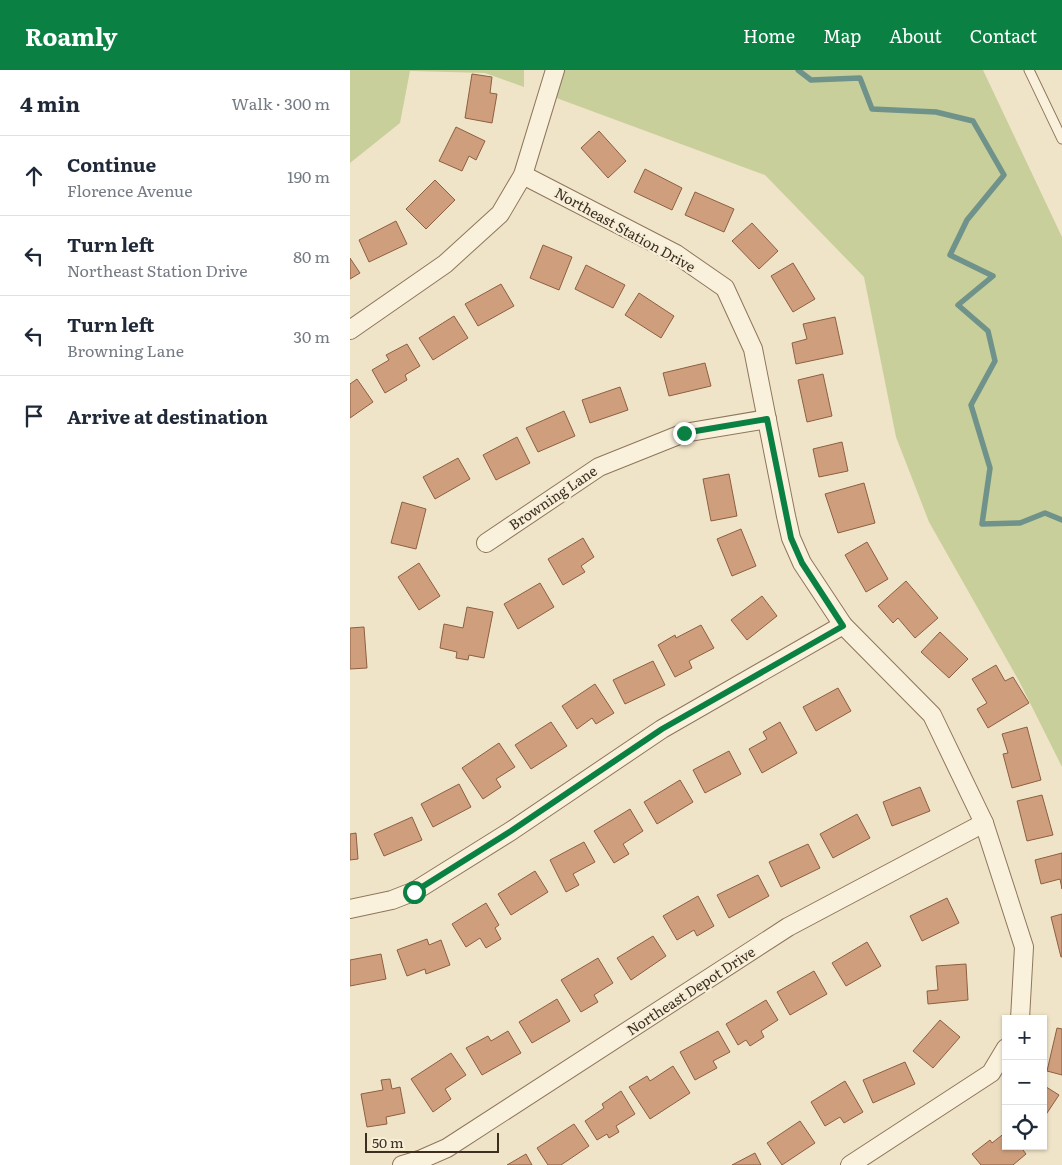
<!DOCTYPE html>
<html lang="en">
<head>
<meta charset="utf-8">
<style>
  :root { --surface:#fff; --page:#f2f2f3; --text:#1f2937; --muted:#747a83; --line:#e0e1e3; --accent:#0b8043 }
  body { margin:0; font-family:Literata,serif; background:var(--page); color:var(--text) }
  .controls { position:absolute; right:15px; bottom:15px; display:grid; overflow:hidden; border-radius:0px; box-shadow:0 1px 4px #0004 }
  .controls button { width:45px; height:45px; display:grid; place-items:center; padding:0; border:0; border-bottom:1px solid var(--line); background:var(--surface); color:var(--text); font:25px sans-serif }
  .scale { position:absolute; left:15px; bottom:12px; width:134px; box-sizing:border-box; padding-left:5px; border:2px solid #3d2e20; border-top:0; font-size:14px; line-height:18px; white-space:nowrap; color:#3d2e20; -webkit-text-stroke:4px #f7eed8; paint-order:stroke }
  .stop { position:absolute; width:15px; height:15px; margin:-11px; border:4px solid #0b8043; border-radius:50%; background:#fff }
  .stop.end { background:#0b8043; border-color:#fff; box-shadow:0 1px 5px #0008 }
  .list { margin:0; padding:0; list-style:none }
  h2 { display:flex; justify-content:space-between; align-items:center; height:65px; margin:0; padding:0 20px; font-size:21px }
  h2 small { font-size:16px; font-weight:400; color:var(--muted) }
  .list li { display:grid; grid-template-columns:32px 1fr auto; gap:15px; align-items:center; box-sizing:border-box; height:80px; padding:0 20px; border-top:1px solid var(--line) }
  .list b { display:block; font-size:19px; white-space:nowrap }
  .list p { margin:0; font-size:16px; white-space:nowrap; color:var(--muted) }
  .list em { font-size:16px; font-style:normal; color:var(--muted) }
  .icon { flex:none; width:28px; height:28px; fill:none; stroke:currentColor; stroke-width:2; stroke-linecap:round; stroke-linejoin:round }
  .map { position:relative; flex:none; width:712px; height:1095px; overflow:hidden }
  header { display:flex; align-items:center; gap:30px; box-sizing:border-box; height:70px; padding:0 25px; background:var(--accent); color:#fff }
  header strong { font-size:24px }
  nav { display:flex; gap:28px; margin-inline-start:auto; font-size:18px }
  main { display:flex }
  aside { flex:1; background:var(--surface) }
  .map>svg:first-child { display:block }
</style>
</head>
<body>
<header>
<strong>Roamly</strong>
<nav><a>Home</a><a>Map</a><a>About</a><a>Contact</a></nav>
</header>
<main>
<aside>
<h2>4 min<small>Walk · 300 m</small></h2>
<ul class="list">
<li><svg class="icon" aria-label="ahead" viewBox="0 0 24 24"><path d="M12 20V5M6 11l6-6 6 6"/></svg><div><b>Continue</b><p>Florence Avenue</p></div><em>190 m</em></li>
<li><svg class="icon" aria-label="left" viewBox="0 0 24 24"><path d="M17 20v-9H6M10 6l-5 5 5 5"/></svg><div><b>Turn left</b><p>Northeast Station Drive</p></div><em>80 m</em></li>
<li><svg class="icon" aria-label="left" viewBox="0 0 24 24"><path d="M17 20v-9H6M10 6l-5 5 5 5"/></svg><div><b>Turn left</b><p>Browning Lane</p></div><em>30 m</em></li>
<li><svg class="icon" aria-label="arrive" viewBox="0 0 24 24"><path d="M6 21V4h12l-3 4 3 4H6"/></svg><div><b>Arrive at destination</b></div></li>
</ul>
</aside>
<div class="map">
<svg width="712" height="1095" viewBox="0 0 712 1095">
  <rect width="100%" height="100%" fill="#f0e4c8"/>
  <g fill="#c9cf9b">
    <polygon points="0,0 174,0 174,17 135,3 60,1 50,53 0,93"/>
    <polygon points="197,0 633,0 712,167 712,697 669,611 579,452 546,367 514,207 415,105 201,26"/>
  </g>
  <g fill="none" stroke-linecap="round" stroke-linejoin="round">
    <polyline stroke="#6f938a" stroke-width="5.5" points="448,0 461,10 510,8 522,39 586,42 623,51 654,105 617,150 600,185 643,206 608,235 638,261 645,291 621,335 640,398 632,454 670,453 695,443 712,450"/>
  </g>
  <g fill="#cf9f7d" stroke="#8d5f41">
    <polygon points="122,4 142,7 140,23 147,24 142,53 115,48"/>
    <polygon points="106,57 135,71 126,90 119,86 112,101 89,91"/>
    <polygon points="249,61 276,91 258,108 231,78"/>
    <polygon points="295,99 332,118 322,140 284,122"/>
    <polygon points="85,110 105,130 76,159 56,139"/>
    <polygon points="345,122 384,139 374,162 335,145"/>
    <polygon points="46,151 57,174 19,192 9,170"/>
    <polygon points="402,153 428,181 409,199 382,171"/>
    <polygon points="193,175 222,187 209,220 180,208"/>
    <polygon points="0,188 10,203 0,209"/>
    <polygon points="443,193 465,229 443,242 421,206"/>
    <polygon points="236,195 275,215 263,238 225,219"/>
    <polygon points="151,214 164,236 128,256 115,234"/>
    <polygon points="289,223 324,246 311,268 275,245"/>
    <polygon points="104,246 118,268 83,290 69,268"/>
    <polygon points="485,247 493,284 446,294 442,273 457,269 453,254"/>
    <polygon points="57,274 70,296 55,305 57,310 35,323 22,300 39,290 36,285"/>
    <polygon points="355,293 361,316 319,326 313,303"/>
    <polygon points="473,304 482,346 457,352 448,310"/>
    <polygon points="7,309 23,332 0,348 0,314"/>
    <polygon points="270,317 278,340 240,353 232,330"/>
    <polygon points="214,341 225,366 188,382 176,358"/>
    <polygon points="167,367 180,393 146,410 133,385"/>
    <polygon points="492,372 498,401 469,407 463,379"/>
    <polygon points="108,388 120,409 85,429 73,407"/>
    <polygon points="379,404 387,446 361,451 353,409"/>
    <polygon points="514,413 525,453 488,463 475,424"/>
    <polygon points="52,432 76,439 66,479 41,473"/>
    <polygon points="391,459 406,496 382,506 367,469"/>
    <polygon points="233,468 244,487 231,496 235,502 213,515 198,489"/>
    <polygon points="517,472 538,509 516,522 495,485"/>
    <polygon points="69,493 90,526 69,540 48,507"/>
    <polygon points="556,511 588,548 565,568 548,548 543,553 528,536"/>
    <polygon points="190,513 204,537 168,559 154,534"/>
    <polygon points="412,526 427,546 397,570 381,550"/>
    <polygon points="117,537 143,542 134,588 119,585 118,590 106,588 107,582 90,578 94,554 113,558"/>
    <polygon points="351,555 364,578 339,591 342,598 325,607 308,575 325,565 326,568"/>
    <polygon points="14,557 17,598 0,599 0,558"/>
    <polygon points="590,562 618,589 599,608 571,582"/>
    <polygon points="303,591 315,615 275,634 263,610"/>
    <polygon points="646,595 655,611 663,607 679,633 638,658 627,639 637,633 622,609"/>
    <polygon points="245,614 264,643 246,654 242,648 227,659 212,636"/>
    <polygon points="488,618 501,641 466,661 453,637"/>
    <polygon points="201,652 217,676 181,699 165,675"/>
    <polygon points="430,652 447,683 412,703 399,679 417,669 413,662"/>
    <polygon points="677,657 691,710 662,718 653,684 658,683 652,664"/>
    <polygon points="149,673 165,697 146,709 151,717 133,729 112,698"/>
    <polygon points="379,681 391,704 355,723 343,700"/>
    <polygon points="330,710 343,732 307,754 294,732"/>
    <polygon points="109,714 121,737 83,757 71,734"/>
    <polygon points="570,717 580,741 542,756 533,732"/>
    <polygon points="692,725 703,765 677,771 667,731"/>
    <polygon points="280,739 293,761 273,774 279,784 264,793 244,761"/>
    <polygon points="507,744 520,768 483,788 470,764"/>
    <polygon points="62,747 72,770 34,786 24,764"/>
    <polygon points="6,763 8,789 0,790 0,764"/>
    <polygon points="234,772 245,792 223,804 229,815 216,822 200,790"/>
    <polygon points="458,774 470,798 431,817 419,792"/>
    <polygon points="712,783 712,819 710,809 691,814 685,790"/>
    <polygon points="185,801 198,822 161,845 148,824"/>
    <polygon points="408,805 419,826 379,848 367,825"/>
    <polygon points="348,826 364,856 347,866 344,860 327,870 313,846"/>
    <polygon points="597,828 609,853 572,871 560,846"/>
    <polygon points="136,833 149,855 145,858 151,869 136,878 130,868 116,877 102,854"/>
    <polygon points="712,844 712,887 711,887 701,847"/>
    <polygon points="303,866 316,886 281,910 267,888"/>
    <polygon points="77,869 79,875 91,870 100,895 76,904 75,899 57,906 47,880"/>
    <polygon points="517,872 531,896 496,916 482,893"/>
    <polygon points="31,884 36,909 0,916 0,890"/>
    <polygon points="248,888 263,913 244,925 248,932 231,942 211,910"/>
    <polygon points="616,894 618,930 578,934 577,921 588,920 586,896"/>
    <polygon points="464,901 477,924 440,945 427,922"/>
    <polygon points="207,929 220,951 182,973 169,952"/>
    <polygon points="416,930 428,950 411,961 414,967 400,976 396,970 388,975 376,954"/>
    <polygon points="590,950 610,967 583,998 563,981"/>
    <polygon points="707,958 712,959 712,1005 697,1001"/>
    <polygon points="158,961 171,983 132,1005 116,978 138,966 141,971"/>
    <polygon points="368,961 380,982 363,991 367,998 345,1010 330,982"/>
    <polygon points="101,983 116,1005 95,1019 101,1029 83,1042 61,1009"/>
    <polygon points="555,992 565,1014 523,1033 513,1010"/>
    <polygon points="323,996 340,1023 300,1049 279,1017 297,1006 300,1011"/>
    <polygon points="40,1009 42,1019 50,1017 55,1043 36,1047 37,1054 17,1057 11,1024 33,1020 31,1010"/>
    <polygon points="495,1011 513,1042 494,1053 490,1047 475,1056 461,1032"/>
    <polygon points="693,1015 709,1025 693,1049"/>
    <polygon points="271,1021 285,1044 266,1056 269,1062 259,1068 257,1064 247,1070 235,1051 254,1038 252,1034"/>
    <polygon points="450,1051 465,1073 432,1095 417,1073"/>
    <polygon points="224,1054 239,1076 211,1095 198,1095 187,1078"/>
    <polygon points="656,1062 656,1076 670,1076 676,1084 663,1095 631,1095 622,1084 640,1070 642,1073"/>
    <polygon points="405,1083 411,1095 382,1095"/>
    <polygon points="176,1084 182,1095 157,1095"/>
  </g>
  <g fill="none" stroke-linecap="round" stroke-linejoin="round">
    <defs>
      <polyline id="lane" points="679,0 712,69"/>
      <g id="street">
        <polyline points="173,105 326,184 375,218 403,279 436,446 441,468 452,493 493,555 582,645 634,753 674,877 670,949"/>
        <polyline points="0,260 95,194 150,144 173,105 205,0"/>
        <polyline points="136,473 249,397 334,363 417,349"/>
        <polyline points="0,839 42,830 65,821 161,761 312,659 493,555"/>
        <polyline points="52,1095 72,1089 97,1078 438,857 634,753"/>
        <polyline points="500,1095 641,1003 656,978"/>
      </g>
    </defs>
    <use href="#lane" stroke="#8d765c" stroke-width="11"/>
    <use href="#street" stroke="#8d765c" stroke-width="20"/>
    <use href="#lane" stroke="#faf1dc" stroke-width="9"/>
    <use href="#street" stroke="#faf1dc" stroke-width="18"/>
  </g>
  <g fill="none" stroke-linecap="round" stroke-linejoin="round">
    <polyline stroke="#0b8043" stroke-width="6" points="64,822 161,761 312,659 493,556 452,493 441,468 417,349 334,363"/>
  </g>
  <g text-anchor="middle" stroke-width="4.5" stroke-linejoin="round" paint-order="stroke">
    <g font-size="14" fill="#3d2e20" stroke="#f7eed8">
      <text transform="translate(275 160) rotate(29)" y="5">Northeast Station Drive</text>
      <text transform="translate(203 428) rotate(-34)" y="5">Browning Lane</text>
      <text transform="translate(341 921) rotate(-33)" y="5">Northeast Depot Drive</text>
    </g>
  </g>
</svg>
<div class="controls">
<button>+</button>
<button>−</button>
<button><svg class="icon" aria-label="locate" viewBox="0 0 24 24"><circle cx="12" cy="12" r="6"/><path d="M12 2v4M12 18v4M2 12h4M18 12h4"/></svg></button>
</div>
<div class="scale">50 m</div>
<div class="stop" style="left:64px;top:822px"></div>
<div class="stop end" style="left:334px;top:363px"></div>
</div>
</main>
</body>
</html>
